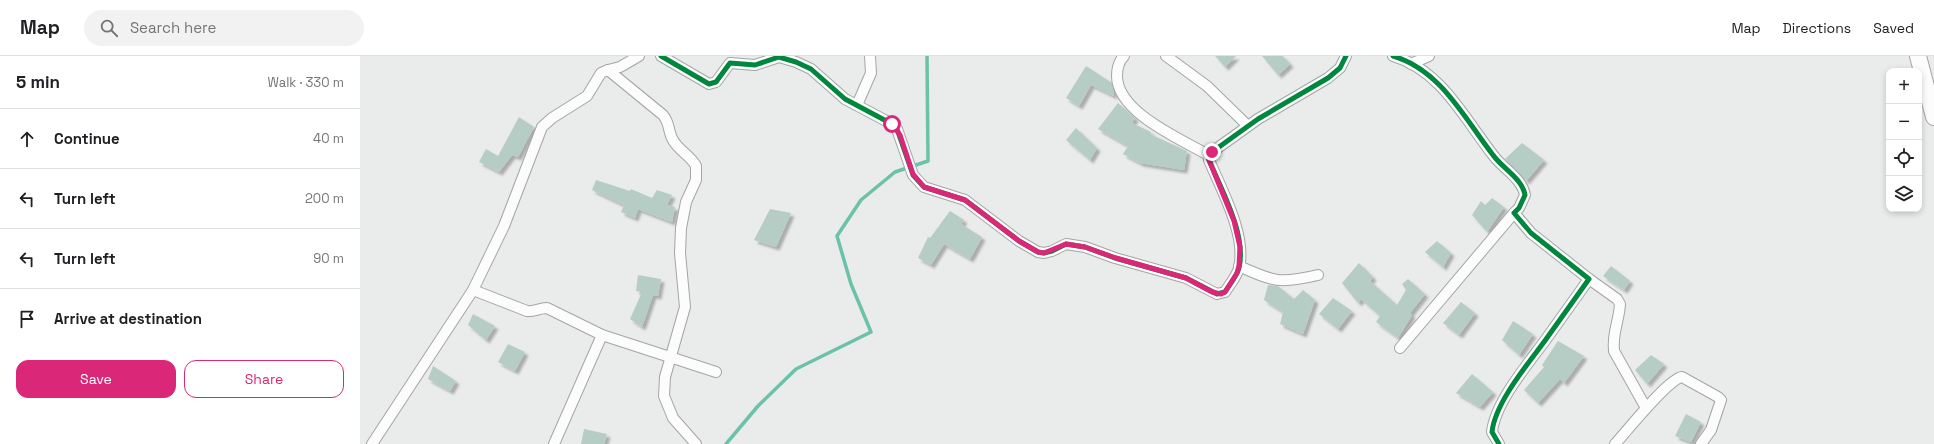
<!DOCTYPE html>
<html lang="en">
<head>
<meta charset="utf-8">
<style>
  :root { --surface:#fff; --page:#f2f2f2; --text:#202124; --muted:#757577; --line:#e0e0e0; --accent:#db2777 }
  body { margin:0; font-family:"Space Grotesk",sans-serif; background:var(--page); color:var(--text) }
  .controls { position:absolute; right:12px; top:12px; display:grid; overflow:hidden; border-radius:8px; box-shadow:0 2px 6px #0003 }
  .controls button { width:36px; height:36px; display:grid; place-items:center; padding:0; border:0; border-bottom:1px solid var(--line); background:var(--surface); color:var(--text); font:20px sans-serif }
  .stop { position:absolute; width:12px; height:12px; margin:-9px; border:3px solid #db2777; border-radius:50%; background:#fff }
  .stop.end { background:#db2777; border-color:#fff; box-shadow:0 1px 4px #0008 }
  .list { margin:0; padding:0; list-style:none }
  h2 { display:flex; justify-content:space-between; align-items:center; height:52px; margin:0; padding:0 16px; font-size:17px }
  h2 small { font-size:13px; font-weight:400; color:var(--muted) }
  .list li { display:grid; grid-template-columns:26px 1fr auto; gap:12px; align-items:center; box-sizing:border-box; height:60px; padding:0 16px; border-top:1px solid var(--line) }
  .list b { display:block; font-size:15px; white-space:nowrap }
  .list em { font-size:13px; font-style:normal; color:var(--muted) }
  .actions { display:flex; gap:8px; padding:12px 16px }
  .actions a { flex:1; padding:9px 0; border:1px solid var(--accent); border-radius:12px; text-align:center; font-size:14px; color:var(--accent) }
  .actions .main { background:var(--accent); color:#fff }
  .icon { flex:none; width:22px; height:22px; fill:none; stroke:currentColor; stroke-width:2; stroke-linecap:round; stroke-linejoin:round }
  .map { position:relative; flex:none; width:1574px; height:388px; overflow:hidden }
  header { display:flex; align-items:center; gap:24px; box-sizing:border-box; height:56px; padding:0 20px; background:var(--surface); border-bottom:1px solid var(--line) }
  header strong { font-size:19px }
  nav { display:flex; gap:22px; margin-inline-start:auto; font-size:14px }
  .search { width:280px; height:36px; background:var(--page); display:flex; align-items:center; gap:10px; box-sizing:border-box; padding:0 14px; border-radius:22px; color:var(--muted); font-size:15px }
  main { display:flex }
  aside { flex:1; background:var(--surface) }
  .map>svg:first-child { display:block }
</style>
</head>
<body>
<header>
<strong>Map</strong>
<div class="search"><svg class="icon" aria-label="search" viewBox="0 0 24 24"><circle cx="10" cy="10" r="6"/><path d="M15 15l6 6"/></svg>Search here</div>
<nav><a>Map</a><a>Directions</a><a>Saved</a></nav>
</header>
<main>
<aside>
<h2>5 min<small>Walk · 330 m</small></h2>
<ul class="list">
<li><svg class="icon" aria-label="ahead" viewBox="0 0 24 24"><path d="M12 20V5M6 11l6-6 6 6"/></svg><div><b>Continue</b></div><em>40 m</em></li>
<li><svg class="icon" aria-label="left" viewBox="0 0 24 24"><path d="M17 20v-9H6M10 6l-5 5 5 5"/></svg><div><b>Turn left</b></div><em>200 m</em></li>
<li><svg class="icon" aria-label="left" viewBox="0 0 24 24"><path d="M17 20v-9H6M10 6l-5 5 5 5"/></svg><div><b>Turn left</b></div><em>90 m</em></li>
<li><svg class="icon" aria-label="arrive" viewBox="0 0 24 24"><path d="M6 21V4h12l-3 4 3 4H6"/></svg><div><b>Arrive at destination</b></div></li>
</ul>
<div class="actions"><a class="main">Save</a><a>Share</a></div>
</aside>
<div class="map">
<svg width="1574" height="388" viewBox="0 0 1574 388">
  <defs>
    <filter id="shadow"><feDropShadow dx="3.5" dy="3.5" stdDeviation="1" flood-color="#0004"/></filter>
  </defs>
  <rect width="100%" height="100%" fill="#eaebeb"/>
  <g fill="none" stroke-linecap="round" stroke-linejoin="round">
    <polyline stroke="#6bc2a9" stroke-width="3.5" points="366,388 398,350 436,313 511,276 491,228 477,180 501,144 535,116 568,105 567,0"/>
  </g>
  <g fill="#b5cdc5" filter="url(#shadow)">
    <polygon points="855,0 876,0 865,11"/>
    <polygon points="902,0 923,0 930,8 918,19"/>
    <polygon points="726,10 752,27 754,40 731,29 719,50 706,42"/>
    <polygon points="758,47 775,62 772,67 791,76 790,78 827,95 824,114 780,107 763,98 768,90 738,73"/>
    <polygon points="159,61 174,71 158,101 152,99 139,116 119,106 126,93 138,100"/>
    <polygon points="716,72 737,92 730,104 706,84"/>
    <polygon points="1162,87 1184,104 1166,125 1145,103"/>
    <polygon points="236,124 270,135 271,133 292,142 297,134 312,139 307,149 315,151 312,166 278,153 275,162 261,156 264,149 232,134"/>
    <polygon points="1132,142 1144,151 1127,176 1112,159 1121,145 1125,149"/>
    <polygon points="410,153 431,157 416,191 394,184"/>
    <polygon points="590,155 604,164 601,168 622,181 610,203 584,188 571,209 558,202 568,181 570,182"/>
    <polygon points="1077,185 1091,197 1083,211 1065,196"/>
    <polygon points="999,207 1013,221 1010,225 1037,249 1046,234 1042,228 1048,223 1065,238 1050,257 1052,259 1038,282 1016,266 1020,260 1001,243 998,247 982,227"/>
    <polygon points="1251,210 1270,225 1264,234 1243,220"/>
    <polygon points="278,219 301,223 298,240 293,239 282,271 270,263 282,236 276,235"/>
    <polygon points="908,229 918,230 934,243 943,234 955,244 943,278 920,268 923,256 904,244"/>
    <polygon points="973,242 992,255 978,273 959,258"/>
    <polygon points="1101,246 1115,257 1099,279 1083,267"/>
    <polygon points="113,258 135,270 126,284 108,269"/>
    <polygon points="1153,265 1173,278 1159,299 1142,284"/>
    <polygon points="1198,285 1224,300 1204,327 1200,323 1178,347 1164,334 1184,311 1182,309"/>
    <polygon points="148,288 165,296 155,315 138,306"/>
    <polygon points="1291,299 1304,308 1287,328 1275,314"/>
    <polygon points="73,310 96,325 90,335 68,323"/>
    <polygon points="1112,318 1133,336 1120,351 1096,337"/>
    <polygon points="1326,358 1341,366 1331,386 1315,380"/>
    <polygon points="224,373 247,378 244,388 221,388"/>
  </g>
  <g fill="none" stroke-linecap="round" stroke-linejoin="round">
    <defs>
      <g id="minor">
        <path d="M301,0L349,28L356,26L370,7L395,9L419,1L436,6L451,13L485,43L532,68L537,73L553,119L564,131L605,144L659,185L678,196L684,197L692,195L706,188L725,191L755,202L826,222L857,238L865,236C870,228 877,220 879,212C887,179 861,133 849,104L852,96L898,63L968,22L980,12L986,0"/>
        <path d="M764,0C759,5 757,13 757,20C757,57 823,84 850,100"/>
        <polyline points="806,0 847,30 888,70"/>
        <path d="M1033,0C1081,14 1104,62 1133,99C1142,112 1162,122 1165,139L1159,152L1154,157L1171,177L1229,223C1214,244 1199,265 1184,286C1167,309 1135,347 1132,376L1139,388"/>
        <polyline points="1051,8 1069,0"/>
        <path d="M248,14L303,59C310,67 308,76 313,84C318,94 331,100 336,110V124L326,146L321,172L320,197L325,251L305,321L304,340L313,362L336,388"/>
        <polyline points="497,49 511,17 510,0"/>
        <path d="M879,210C914,226 920,228 958,219"/>
        <path d="M1229,223L1257,243L1260,248C1259,266 1252,276 1254,295L1286,352"/>
        <path d="M113,234L167,255C174,256 179,252 187,252L242,279L356,316"/>
        <polyline points="1040,292 1154,157"/>
        <polyline points="12,388 113,234 144,170 182,71 192,62 227,40 241,17 248,14 260,11 279,0"/>
        <polyline points="194,388 242,279"/>
        <path d="M1255,388C1267,375 1308,323 1322,321L1358,341L1361,344L1351,374L1341,388"/>
      </g>
      <polyline id="primary" points="1558,0 1574,61"/>
    </defs>
    <use href="#minor" stroke="#a4a5a5" stroke-width="12"/>
    <use href="#primary" stroke="#a4a5a5" stroke-width="18"/>
    <use href="#minor" stroke="#fcfcfc" stroke-width="10"/>
    <use href="#primary" stroke="#fcfcfc" stroke-width="16"/>
    <defs>
      <g id="cycleway">
        <path d="M301,0L349,28L356,26L370,7L395,9L419,1L436,6L451,13L485,43L532,68L537,73L553,119L564,131L605,144L659,185L678,196L684,197L692,195L706,188L725,191L755,202L826,222L857,238L865,236C870,228 877,220 879,212C887,179 861,133 849,104L852,96L898,63L968,22L980,12L986,0"/>
        <path d="M1033,0C1081,14 1104,62 1133,99C1142,112 1162,122 1165,139L1159,152L1154,157L1171,177L1229,223C1214,244 1199,265 1184,286C1167,309 1135,347 1132,376L1139,388"/>
      </g>
    </defs>
    <use href="#cycleway" stroke="#fff" stroke-width="8"/>
    <use href="#cycleway" stroke="#00873e" stroke-width="5"/>
  </g>
  <g fill="none" stroke-linecap="round" stroke-linejoin="round">
    <polyline stroke="#db2777" stroke-width="5" points="532,68 540,79 553,118 564,131 605,144 659,185 678,196 684,197 706,188 725,191 756,202 826,222 852,236 861,238 865,236 877,217 879,210 880,191 874,165 849,104 852,96"/>
  </g>
</svg>
<div class="controls">
<button>+</button>
<button>−</button>
<button><svg class="icon" aria-label="locate" viewBox="0 0 24 24"><circle cx="12" cy="12" r="6"/><path d="M12 2v4M12 18v4M2 12h4M18 12h4"/></svg></button>
<button><svg class="icon" aria-label="layers" viewBox="0 0 24 24"><path d="M12 4l9 5-9 5-9-5zM3 14l9 5 9-5"/></svg></button>
</div>
<div class="stop" style="left:532px;top:68px"></div>
<div class="stop end" style="left:852px;top:96px"></div>
</div>
</main>
</body>
</html>
